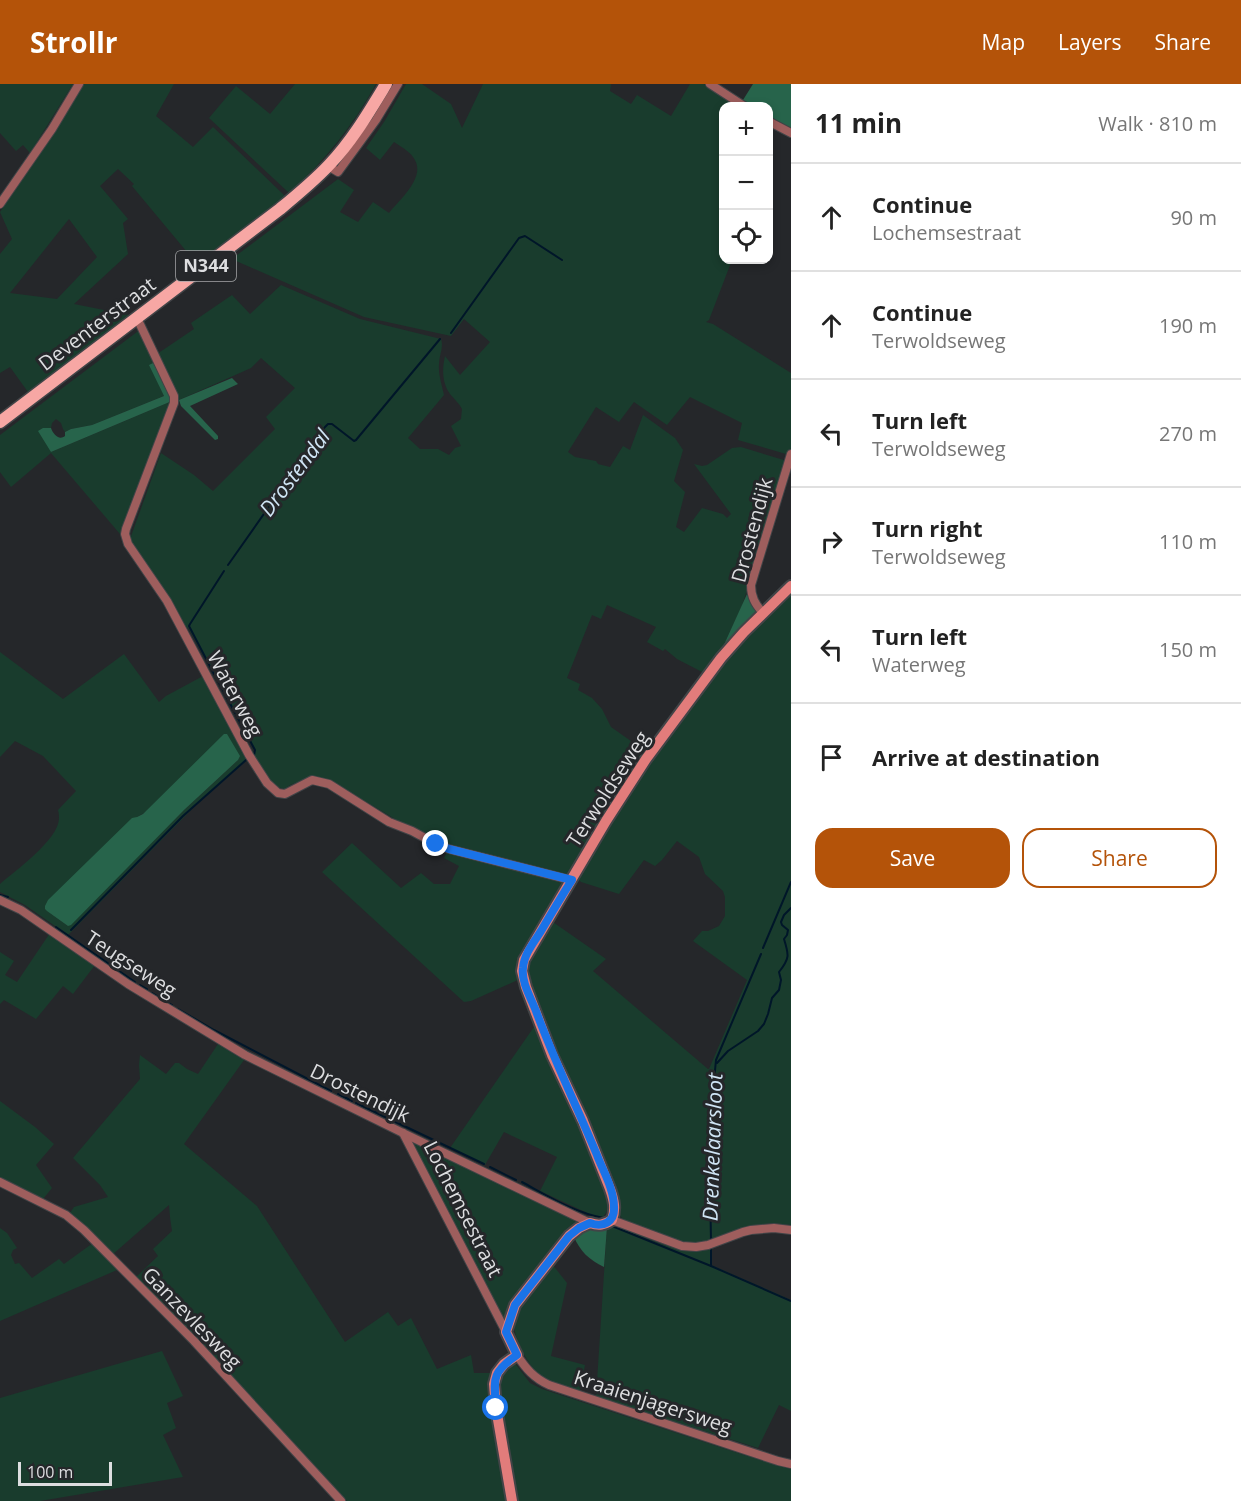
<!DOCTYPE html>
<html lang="en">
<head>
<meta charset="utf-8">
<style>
  :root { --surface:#fff; --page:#f6f6f6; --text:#222; --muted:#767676; --line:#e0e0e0; --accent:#b45309 }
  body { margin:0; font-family:"Open Sans",sans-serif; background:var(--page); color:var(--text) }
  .controls { position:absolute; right:18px; top:18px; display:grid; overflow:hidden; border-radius:12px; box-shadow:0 3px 9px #0003 }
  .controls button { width:54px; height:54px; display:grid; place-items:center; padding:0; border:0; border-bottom:2px solid var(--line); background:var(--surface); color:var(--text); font:30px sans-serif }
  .scale { position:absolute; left:18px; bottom:15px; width:94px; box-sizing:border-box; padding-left:6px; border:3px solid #dddee0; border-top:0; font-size:16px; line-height:21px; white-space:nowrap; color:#dddee0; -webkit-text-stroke:4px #25272a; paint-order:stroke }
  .stop { position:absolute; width:18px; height:18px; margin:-14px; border:4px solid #1a73e8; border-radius:50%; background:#fff }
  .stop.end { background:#1a73e8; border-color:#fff; box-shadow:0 2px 6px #0008 }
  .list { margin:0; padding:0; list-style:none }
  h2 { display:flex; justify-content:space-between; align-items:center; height:78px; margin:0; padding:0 24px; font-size:26px }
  h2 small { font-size:20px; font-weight:400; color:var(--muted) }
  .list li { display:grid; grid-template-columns:39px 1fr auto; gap:18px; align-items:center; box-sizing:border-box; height:108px; padding:0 24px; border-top:2px solid var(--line) }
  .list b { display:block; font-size:22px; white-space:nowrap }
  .list p { margin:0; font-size:20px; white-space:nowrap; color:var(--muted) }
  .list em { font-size:20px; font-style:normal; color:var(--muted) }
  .actions { display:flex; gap:12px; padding:18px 24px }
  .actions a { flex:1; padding:14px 0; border:2px solid var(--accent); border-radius:18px; text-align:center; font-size:21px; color:var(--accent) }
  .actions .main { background:var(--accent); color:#fff }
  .icon { flex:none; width:33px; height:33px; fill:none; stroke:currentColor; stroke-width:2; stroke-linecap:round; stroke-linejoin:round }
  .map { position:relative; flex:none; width:791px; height:1417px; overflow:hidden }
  header { display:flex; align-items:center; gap:36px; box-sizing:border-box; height:84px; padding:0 30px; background:var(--accent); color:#fff }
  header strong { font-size:28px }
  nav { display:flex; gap:33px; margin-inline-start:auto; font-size:21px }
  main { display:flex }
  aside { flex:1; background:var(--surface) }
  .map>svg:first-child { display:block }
</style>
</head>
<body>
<header>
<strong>Strollr</strong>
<nav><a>Map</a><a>Layers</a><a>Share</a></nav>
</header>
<main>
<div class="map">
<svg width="791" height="1417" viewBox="0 0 791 1417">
  <rect width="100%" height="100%" fill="#25272a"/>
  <g fill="#193c2d" fill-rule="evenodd">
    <polygon points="0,0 73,0 30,69 23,61 16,67 0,49"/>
    <path d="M82,0H174L156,32L193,63L213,43L285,112L197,180L132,102L134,100L118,85L100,102L128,135L123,139L128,170L74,220L129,231L28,308L10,283L0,289V170L12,155L0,128L47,60ZM69,135L97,173L57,215L10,209Z"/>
    <path d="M295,0H376C354,40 325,77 290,108H288L209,34L236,2L270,30Z"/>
    <path d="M406,0H422L451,20L462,44L483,0H611L610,7L631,20L637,11L671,32L690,0H704L740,22H724V176H732L709,236L706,238L713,240L791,289V364L789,370H786L738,356L742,339L690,313L667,341L634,318L619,338L596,323L568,368L575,373L596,377L598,380L610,383L623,362L630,366L643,331L675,354L683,366L674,397L685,408L676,443L684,448L702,424L723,430L727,434L731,430L694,380L702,382L707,381L732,364L741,363L787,377L742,522L722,565L704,589L677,575L665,565L663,567L647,558L656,543L607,521L601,535L592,531L567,594L580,600L578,606L592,614L602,625L611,643L648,669L570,791L464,765L440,758L405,741L338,701L321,694H309L290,701L285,705C269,703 262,685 254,672L255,667L189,545L184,541L130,458V455L161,369L194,391L213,407L275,345L266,333L295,304L261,274L251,284L179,316L157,270L194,245L191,239L232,211L250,230L281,201L360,235L441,255C444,264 439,271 439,280C438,290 442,301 444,311L408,354L420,365H438L449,371L455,364L461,362L451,342L461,335L462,325C459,319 454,315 450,310C442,299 442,285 445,272L460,291L490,258L464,235L451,252L364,233L234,176L233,174L338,95L354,106L340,128L358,138L373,118L389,129C400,115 428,92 413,73C409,67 400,62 394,58L380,76L366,64L384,38Z"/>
    <polygon points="141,245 155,278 150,281 164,312 102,337 92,341 71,345 65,348 63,345 61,339 56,335 52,339 51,344 43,344 51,368 172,317 126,445 120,450 51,369 11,403 0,388 0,351"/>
    <polygon points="791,507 791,1141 772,1139 745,1143 703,1159 693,1159 678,1157 626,1138 620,1132 526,894 526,878 550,836 606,875 593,887 708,985 709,985 747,896 693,857 702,847 708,847 719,842 725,832 725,813 723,807 705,790 699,773 677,757 662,776 655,782 644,776 619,810 581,798 576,793 622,715 707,596 748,550"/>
    <path d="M0,568L63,615L124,570L159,618L166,612L203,592L249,674L193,724L68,851L25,821L0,808V800C15,787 58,756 59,735C59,732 59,729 58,726L76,707L43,672L15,657L0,673ZM238,676L184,726L68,842L45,825L137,733Z"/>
    <polygon points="352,759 401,804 421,789 434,800 450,800 459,782 444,774 448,766 566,797 520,895 471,917 464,918 322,788"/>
    <polygon points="50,849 95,881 73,910 63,902 36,935 4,916 0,920 0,868 14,877 5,891 17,898"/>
    <path d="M536,940L605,1101C607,1112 612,1123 603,1133H596L540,1107L557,1073L504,1048L485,1081L450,1064Z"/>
    <polygon points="218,960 244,976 184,1060 257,1122 345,1258 388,1228 398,1242 411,1234 437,1285 471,1271 474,1289 495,1289 509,1417 347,1417 188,1246 135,1194 158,1172 153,1165 172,1147 170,1133 169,1121 112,1171 70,1129 74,1123 108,1113 100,1101 73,1074 140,995 139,981 140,971 166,990 175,979 179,979 187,985 198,990"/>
    <polygon points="0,1017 35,1043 54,1060 36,1081 52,1104 43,1115 0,1094"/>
    <polygon points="408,1053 579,1137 579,1139 507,1237 503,1237"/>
    <path d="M613,1142L622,1144C654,1157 676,1170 711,1165V1181L791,1216V1327L779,1321L758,1364L596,1313L607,1143Z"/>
    <polygon points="0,1144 7,1149 17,1164 13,1166 11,1171 15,1180 19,1179 32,1194 59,1175 64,1180 93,1159 117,1186 0,1237"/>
    <polygon points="552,1180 567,1199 551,1272 585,1281 580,1307 550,1297 535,1288 523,1269 516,1252 514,1244 516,1229"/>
    <polygon points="162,1267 183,1312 167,1319 176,1344 163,1351 183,1393 40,1417 0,1417 0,1314"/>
    <path d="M514,1278L530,1299L542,1305L741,1370L791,1385V1417H517L499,1303C500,1292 506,1285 514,1278Z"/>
  </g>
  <g fill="#27644b">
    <polygon points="753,0 791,0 791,44 769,32 768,22 754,22 743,16"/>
    <path d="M155,278L171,312L172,317L51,368L38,347L43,344H51C53,350 59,357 65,352V348L71,345L92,341L102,337L164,312L149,281Z"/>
    <polygon points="232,294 238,300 190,322 218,352 218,355 215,356 181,322 179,316"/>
    <polygon points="747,510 756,527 722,565"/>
    <polygon points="224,650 227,650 240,672 238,676 184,726 71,841 68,842 47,827 45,825 45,822 48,816 132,734 137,733 143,730"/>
    <path d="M607,1143L604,1183C589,1176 580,1167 574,1153L586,1145Z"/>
  </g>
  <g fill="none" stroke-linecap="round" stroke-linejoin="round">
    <g stroke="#001629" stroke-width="2">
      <polyline points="451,249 519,154 525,152 562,176"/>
      <polyline points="228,481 325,343 328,340 332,340 354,357 356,356 440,255"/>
      <polyline points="214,590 189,542 190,540 224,487"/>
      <polyline points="218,597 255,666 254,671"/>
      <polyline points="0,811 8,813"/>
      <polyline points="56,843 135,898"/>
      <polyline points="71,846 183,732 246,676"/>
      <polyline points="763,864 791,798"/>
      <polyline points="140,901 147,905"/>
      <polyline points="152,909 172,921"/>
      <polyline points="178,925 214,946 331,1007"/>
      <path d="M717,979L728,967L758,947L764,940L768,930L772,914L779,906L781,896L779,888C790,874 789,871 784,855L787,851L788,846L782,841L781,838L784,831L791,824"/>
      <polyline points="338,1010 352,1017"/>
      <polyline points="356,1019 484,1080"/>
      <polyline points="490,1083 516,1096"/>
      <path d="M522,1098C548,1112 575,1129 604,1134"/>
      <polyline points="612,1142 711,1182 791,1217"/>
      <polyline points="711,1157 710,1101 714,997 716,976 761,870"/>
      <polyline points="711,1166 711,1182"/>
    </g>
    <defs>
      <g id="street">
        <polyline points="710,0 744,22"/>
        <polyline points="768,37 791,49"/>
        <polyline points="328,82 338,88 376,36 398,0"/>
        <polyline points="0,120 52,45 79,0"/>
        <polyline points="137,234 174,312 174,319 126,445 125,450 128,460 167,517 249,671 267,699 278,709 285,710 312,696 329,700 389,738 412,747 436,760 449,765 571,796"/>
        <path d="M763,529C755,520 751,513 751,501L791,370"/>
        <polyline points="0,816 21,826 128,900 245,971 403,1049 590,1139"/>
        <polyline points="403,1049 506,1248"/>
        <polyline points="0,1098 66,1131 84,1146 194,1257 341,1417"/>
        <polyline points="612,1136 682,1162 696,1163 708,1161 743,1148 751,1146 774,1144 791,1146"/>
        <path d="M517,1271C526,1285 534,1294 549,1301L778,1377L791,1380"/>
      </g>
      <path id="secondary" d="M512,1417L496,1324L494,1300L497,1289L504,1280L517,1271L506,1248L515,1221L569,1152L579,1144L590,1139C599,1142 604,1141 612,1136C616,1125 614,1116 610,1105L583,1037L552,971L526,903L522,887L524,876L606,737L646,675L721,574L744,548L791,502"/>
      <path id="primary" d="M0,338L280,125C297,111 314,97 329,81C352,57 369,28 386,0"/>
    </defs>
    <use href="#street" stroke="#424447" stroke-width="10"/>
    <use href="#secondary" stroke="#424447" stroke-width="14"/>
    <use href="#primary" stroke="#424447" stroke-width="15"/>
    <use href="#street" stroke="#9e5e5d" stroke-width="8"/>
    <use href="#secondary" stroke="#e27c7b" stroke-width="10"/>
    <use href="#primary" stroke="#f7a7a4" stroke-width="12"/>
  </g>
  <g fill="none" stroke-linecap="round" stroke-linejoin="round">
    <path stroke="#1a73e8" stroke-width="8" d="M436,760L449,765L572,796C561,813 551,830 541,847C534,858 524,870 523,884C521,898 531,914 536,927C554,976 577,1023 597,1071C603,1087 614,1105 614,1123C615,1138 603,1144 590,1139L579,1144L569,1152L515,1221L506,1248L517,1271C491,1289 494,1295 496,1324"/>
  </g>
  <g text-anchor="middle" stroke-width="6" stroke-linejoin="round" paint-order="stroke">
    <rect fill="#25272a" stroke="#a6a7a9" stroke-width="1.5" x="176" y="167" width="60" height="30" rx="4.5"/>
    <g font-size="18" font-weight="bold" fill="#dddee0">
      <text x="206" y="188">N344</text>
    </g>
    <g font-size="20" fill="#dddee0" stroke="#25272a">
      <text transform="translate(97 240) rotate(-37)" y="7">Deventerstraat</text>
      <text transform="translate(752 446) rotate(-75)" y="7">Drostendijk</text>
      <text transform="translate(235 610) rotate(62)" y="7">Waterweg</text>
      <text transform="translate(608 705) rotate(-57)" y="7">Terwoldseweg</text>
      <text transform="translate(131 880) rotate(33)" y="7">Teugseweg</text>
      <text transform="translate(360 1009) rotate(26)" y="7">Drostendijk</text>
      <text transform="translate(463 1125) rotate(63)" y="7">Lochemsestraat</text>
      <text transform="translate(192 1234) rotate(46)" y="7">Ganzevlesweg</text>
      <text transform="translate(653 1318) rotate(18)" y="7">Kraaienjagersweg</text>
    </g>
    <g font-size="21" font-style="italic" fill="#d0e5f5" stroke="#25272a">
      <text transform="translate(295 389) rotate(-53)" y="7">Drostendal</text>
      <text transform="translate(713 1063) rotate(-88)" y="7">Drenkelaarsloot</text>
    </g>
  </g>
</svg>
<div class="controls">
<button>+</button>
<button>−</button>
<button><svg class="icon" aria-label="locate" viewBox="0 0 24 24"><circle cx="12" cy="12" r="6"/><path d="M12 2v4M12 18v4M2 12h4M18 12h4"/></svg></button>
</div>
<div class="scale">100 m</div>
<div class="stop" style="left:496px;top:1324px"></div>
<div class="stop end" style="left:436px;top:760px"></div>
</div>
<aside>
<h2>11 min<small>Walk · 810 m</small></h2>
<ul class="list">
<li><svg class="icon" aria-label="ahead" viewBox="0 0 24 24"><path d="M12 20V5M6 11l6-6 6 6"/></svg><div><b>Continue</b><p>Lochemsestraat</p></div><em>90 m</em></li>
<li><svg class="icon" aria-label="ahead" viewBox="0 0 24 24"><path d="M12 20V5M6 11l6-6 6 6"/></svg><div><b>Continue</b><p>Terwoldseweg</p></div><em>190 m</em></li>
<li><svg class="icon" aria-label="left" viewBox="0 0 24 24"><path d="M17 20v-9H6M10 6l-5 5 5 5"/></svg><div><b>Turn left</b><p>Terwoldseweg</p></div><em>270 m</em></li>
<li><svg class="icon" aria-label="right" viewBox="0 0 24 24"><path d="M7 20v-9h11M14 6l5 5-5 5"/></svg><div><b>Turn right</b><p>Terwoldseweg</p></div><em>110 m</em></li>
<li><svg class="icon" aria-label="left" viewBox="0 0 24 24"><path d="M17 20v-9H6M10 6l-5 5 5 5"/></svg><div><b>Turn left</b><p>Waterweg</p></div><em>150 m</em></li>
<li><svg class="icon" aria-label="arrive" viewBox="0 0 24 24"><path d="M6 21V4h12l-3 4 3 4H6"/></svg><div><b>Arrive at destination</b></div></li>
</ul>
<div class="actions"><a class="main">Save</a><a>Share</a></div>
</aside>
</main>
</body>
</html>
